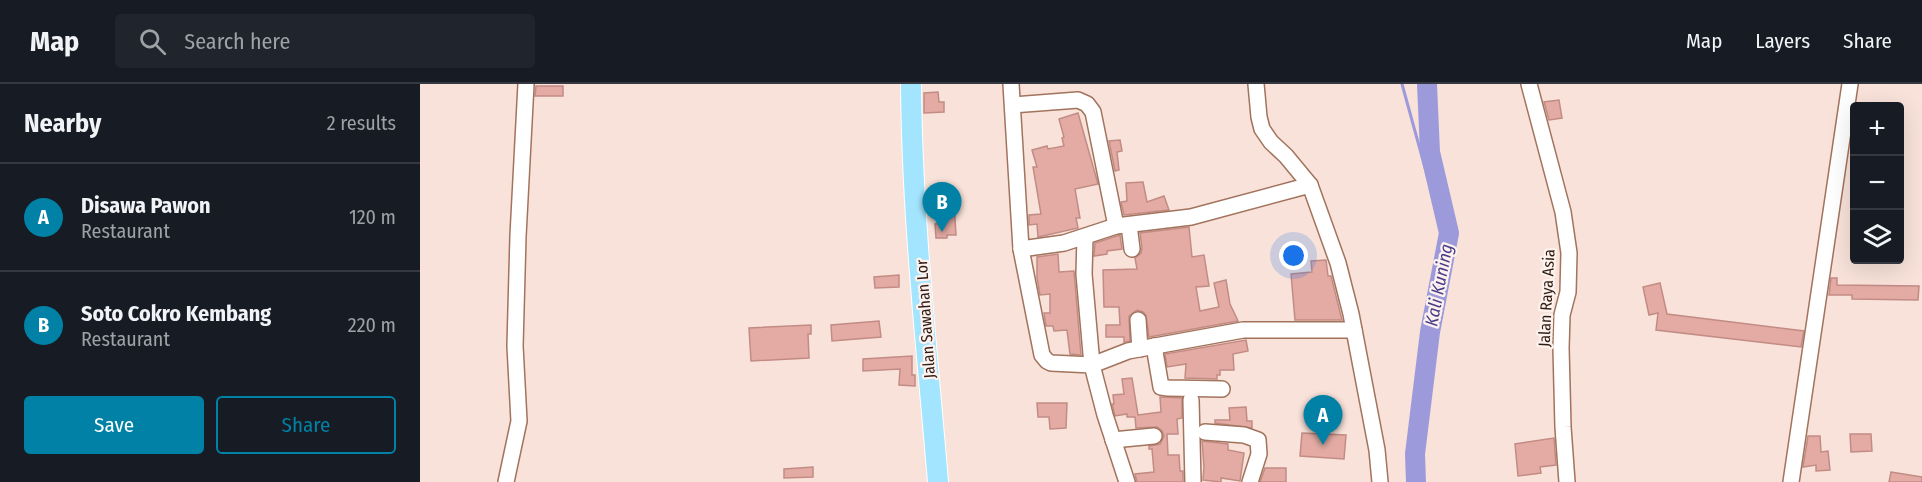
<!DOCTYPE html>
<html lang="en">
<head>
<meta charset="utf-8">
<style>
  :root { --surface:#171b24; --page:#20242c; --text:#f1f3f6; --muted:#9ea1a6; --line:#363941; --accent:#0081a5 }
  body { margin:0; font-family:"Fira Sans Condensed",sans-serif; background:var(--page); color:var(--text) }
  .controls { position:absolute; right:18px; top:18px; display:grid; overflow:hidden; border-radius:6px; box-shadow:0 6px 24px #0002 }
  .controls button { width:54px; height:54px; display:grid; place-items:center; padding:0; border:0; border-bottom:2px solid var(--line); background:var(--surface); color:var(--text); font:30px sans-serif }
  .you { position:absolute; left:874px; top:172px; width:21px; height:21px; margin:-15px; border:4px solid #fff; border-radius:50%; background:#1a73e8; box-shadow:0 0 0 9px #1a73e833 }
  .badge { display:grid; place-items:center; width:39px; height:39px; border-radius:50%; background:var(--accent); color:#fff; font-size:20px; font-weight:700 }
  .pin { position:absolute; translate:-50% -50px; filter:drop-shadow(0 2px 3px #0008) }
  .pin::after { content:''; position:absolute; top:32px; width:21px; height:18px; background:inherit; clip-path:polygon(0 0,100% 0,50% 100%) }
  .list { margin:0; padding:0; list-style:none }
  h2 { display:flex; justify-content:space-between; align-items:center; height:78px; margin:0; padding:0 24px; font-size:26px }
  h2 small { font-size:20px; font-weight:400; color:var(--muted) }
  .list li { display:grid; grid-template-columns:39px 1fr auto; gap:18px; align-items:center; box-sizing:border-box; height:108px; padding:0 24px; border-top:2px solid var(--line) }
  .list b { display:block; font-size:22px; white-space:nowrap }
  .list p { margin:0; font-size:20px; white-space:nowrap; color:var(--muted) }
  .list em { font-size:20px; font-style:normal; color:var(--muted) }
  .actions { display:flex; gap:12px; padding:18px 24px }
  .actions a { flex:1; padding:14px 0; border:2px solid var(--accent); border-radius:6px; text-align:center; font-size:21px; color:var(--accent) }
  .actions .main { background:var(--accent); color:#fff }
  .icon { flex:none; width:33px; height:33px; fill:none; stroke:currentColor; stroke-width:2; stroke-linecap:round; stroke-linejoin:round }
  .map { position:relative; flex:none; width:1502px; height:398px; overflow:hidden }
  header { display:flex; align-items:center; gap:36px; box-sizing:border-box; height:84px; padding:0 30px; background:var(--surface); border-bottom:2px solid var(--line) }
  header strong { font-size:28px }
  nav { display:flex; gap:33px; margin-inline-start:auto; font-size:21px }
  .search { width:420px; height:54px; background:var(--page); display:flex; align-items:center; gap:15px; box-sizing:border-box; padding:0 21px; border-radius:6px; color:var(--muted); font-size:22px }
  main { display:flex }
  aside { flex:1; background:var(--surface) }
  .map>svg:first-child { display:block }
</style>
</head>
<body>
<header>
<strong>Map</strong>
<div class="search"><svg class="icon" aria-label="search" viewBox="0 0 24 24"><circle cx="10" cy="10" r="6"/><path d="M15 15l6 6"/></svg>Search here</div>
<nav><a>Map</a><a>Layers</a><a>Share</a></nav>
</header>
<main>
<aside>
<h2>Nearby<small>2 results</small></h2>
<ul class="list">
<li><span class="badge">A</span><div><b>Disawa Pawon</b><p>Restaurant</p></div><em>120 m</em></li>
<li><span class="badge">B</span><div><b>Soto Cokro Kembang</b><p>Restaurant</p></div><em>220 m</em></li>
</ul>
<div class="actions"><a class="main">Save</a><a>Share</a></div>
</aside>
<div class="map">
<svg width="1502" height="398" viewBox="0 0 1502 398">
  <rect width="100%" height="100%" fill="#f8e2d9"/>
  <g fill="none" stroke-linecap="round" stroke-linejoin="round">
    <polyline stroke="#9d9adc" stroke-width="3" points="982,0 1023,149 1022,158"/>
    <polyline stroke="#9d9adc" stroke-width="20" points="996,398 995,370 1010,248 1029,149 1010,68 1007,0"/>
  </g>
  <g fill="#e3aba4" stroke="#c28c85" stroke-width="1.5">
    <polygon points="116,2 143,2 143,12 115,12"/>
    <polygon points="518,8 519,18 524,18 524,28 504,29 504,9"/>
    <polygon points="1139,16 1142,34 1129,36 1124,18"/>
    <polygon points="658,29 678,100 655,105 660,134 656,134 658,144 618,153 617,140 609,141 609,131 621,130 613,83 617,83 612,66 627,62 628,65 644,62 642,54 644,53 639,35"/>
    <polygon points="700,56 702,67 697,68 699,86 695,87 689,57"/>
    <polygon points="723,98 727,118 744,112 749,126 704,131 701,118 707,117 706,99"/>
    <polygon points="534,119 536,151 527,151 527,154 516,154 515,140 525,139 523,121"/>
    <polygon points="769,143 772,173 784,171 789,202 776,203 780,227 799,223 794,199 806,196 810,220 818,237 729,253 726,231 723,228 717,226 709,232 710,257 704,258 704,253 686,253 686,241 700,241 699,223 684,223 683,186 717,185 715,174 721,169 722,164 720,149"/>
    <polygon points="700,151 702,165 687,167 687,170 674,172 675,159"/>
    <polygon points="638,170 639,188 654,187 661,271 650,270 647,246 634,247 633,242 626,242 624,229 630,229 630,210 620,211 617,194 617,173"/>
    <polygon points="906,176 908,192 911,192 922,236 875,236 871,190 892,188 891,177"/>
    <polygon points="479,191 479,203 455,204 454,193"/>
    <polygon points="1411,194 1417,194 1417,201 1499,202 1498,216 1432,215 1432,211 1409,211"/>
    <polygon points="1240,199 1247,230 1384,247 1381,263 1236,246 1238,229 1229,231 1223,203"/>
    <polygon points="459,237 461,253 412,257 411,241"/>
    <polygon points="391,241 391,250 388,250 389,274 331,277 329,244"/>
    <polygon points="826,256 828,267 813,270 814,286 800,286 800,291 797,291 797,295 765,294 766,280 747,283 745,270"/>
    <polygon points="492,272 492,291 495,291 495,302 479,301 480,285 443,287 443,275"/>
    <polygon points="712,294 718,331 741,328 740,313 762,314 762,334 757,335 758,350 747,350 748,371 759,371 760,387 763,387 763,398 717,398 715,390 734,388 732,365 729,365 729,362 740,360 744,352 742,347 737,343 716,344 715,333 707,333 707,330 695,332 692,320 694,320 693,311 704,310 702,295"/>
    <polygon points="617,319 647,319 646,344 630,345 629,333 618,333"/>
    <polygon points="826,323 827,337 832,337 832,344 795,339 795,336 810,336 809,324"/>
    <polygon points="882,349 926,351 924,375 880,372"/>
    <polygon points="1430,350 1451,350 1452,367 1431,368"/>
    <polygon points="1388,352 1400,352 1401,368 1408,367 1410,386 1396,387 1396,381 1383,383"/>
    <polygon points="1134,354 1136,381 1120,383 1121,389 1098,392 1095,360"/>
    <polygon points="782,357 808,360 808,366 824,369 820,397 801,394 801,398 783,396 784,383"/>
    <polygon points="393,383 393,393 364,394 364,385"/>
    <polygon points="845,384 866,384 866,398 840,398"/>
    <polygon points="1471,388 1502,393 1502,398 1469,398"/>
  </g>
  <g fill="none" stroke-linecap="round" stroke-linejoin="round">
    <defs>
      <g id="minor">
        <polyline points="591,0 601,165 622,271 627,277 631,279 672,281 685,331 707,398"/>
        <polyline points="836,0 839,33 842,45 851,58 866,72 890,101 918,179 931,230 957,366 960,398"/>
        <polyline points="1109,0 1143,128 1149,169 1148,208 1142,231 1141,264 1143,343 1147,398"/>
        <polyline points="594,21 658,16 667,20 673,28 696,142"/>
        <polyline points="709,141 712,165"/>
        <polyline points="665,153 664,190 672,281 708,267 823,246 934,246"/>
        <polyline points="601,165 644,159 696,142 771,133 890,101"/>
        <polyline points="718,236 720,265"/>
        <polyline points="734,262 741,303 748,304 802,305"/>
        <polyline points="771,316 773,398"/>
        <polyline points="785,348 824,351 838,356 839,370 830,398"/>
        <polyline points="693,356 734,352"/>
        <polyline points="86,398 99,337 95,262 98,152 106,0"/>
        <polyline points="1371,398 1430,0"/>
      </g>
      <path id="major" d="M491,0C492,133 507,266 518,398"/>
    </defs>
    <use href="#minor" stroke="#a2735d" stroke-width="18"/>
    <use href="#major" stroke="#fff" stroke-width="22"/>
    <use href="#minor" stroke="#fff" stroke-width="15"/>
    <use href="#major" stroke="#a3e5fe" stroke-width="20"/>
  </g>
  <g text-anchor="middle" stroke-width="4.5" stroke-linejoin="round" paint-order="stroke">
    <g font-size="16" fill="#2e1b13" stroke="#fdf2ed">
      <text transform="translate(1126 214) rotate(-87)" y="6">Jalan Raya Asia</text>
      <text transform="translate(505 235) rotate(-94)" y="6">Jalan Sawahan Lor</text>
    </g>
    <g font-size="18" font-style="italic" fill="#483d8b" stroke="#fdf2ed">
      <text transform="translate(1019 201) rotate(-79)" y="6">Kali Kuning</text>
    </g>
  </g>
</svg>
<div class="controls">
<button>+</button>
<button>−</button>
<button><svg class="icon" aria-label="layers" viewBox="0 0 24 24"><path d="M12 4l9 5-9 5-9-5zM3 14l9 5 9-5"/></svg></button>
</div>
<div class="you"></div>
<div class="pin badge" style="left:903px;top:361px">A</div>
<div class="pin badge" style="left:522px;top:148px">B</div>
</div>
</main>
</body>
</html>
